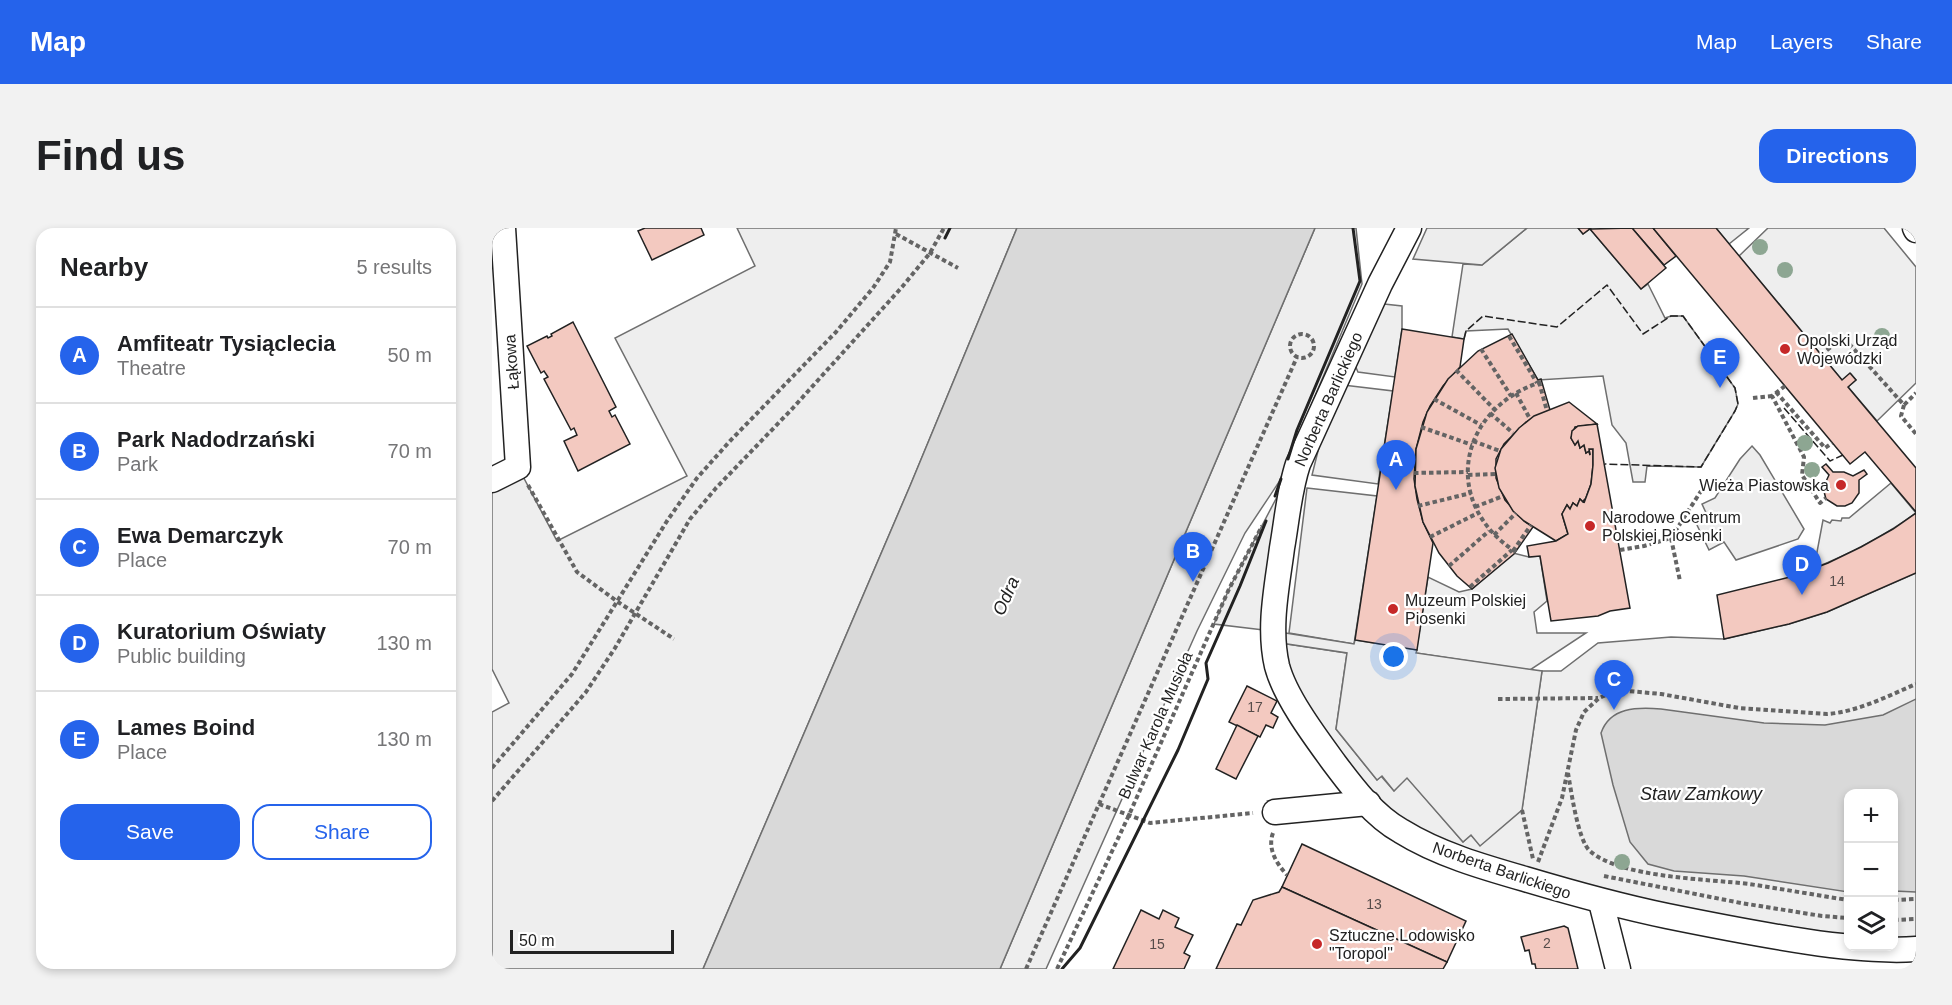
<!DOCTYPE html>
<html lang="en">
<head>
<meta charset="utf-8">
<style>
  :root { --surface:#fff; --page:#f2f2f2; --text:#202124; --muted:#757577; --line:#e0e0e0; --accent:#2563eb }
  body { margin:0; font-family:Arial,sans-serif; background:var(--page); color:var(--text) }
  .controls { position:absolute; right:18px; bottom:18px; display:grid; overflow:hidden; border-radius:12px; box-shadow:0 3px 9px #0003 }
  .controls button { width:54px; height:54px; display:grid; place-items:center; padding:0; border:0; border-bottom:2px solid var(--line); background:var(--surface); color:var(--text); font:30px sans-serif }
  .scale { position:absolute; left:18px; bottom:15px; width:164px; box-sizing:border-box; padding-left:6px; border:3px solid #222; border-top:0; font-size:16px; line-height:21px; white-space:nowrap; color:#222; -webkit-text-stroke:4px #fff; paint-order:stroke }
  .you { position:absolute; left:902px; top:429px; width:21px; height:21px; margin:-15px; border:4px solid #fff; border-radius:50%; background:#1a73e8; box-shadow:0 0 0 9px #1a73e833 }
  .badge { display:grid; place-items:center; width:39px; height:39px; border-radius:50%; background:var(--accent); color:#fff; font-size:20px; font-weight:700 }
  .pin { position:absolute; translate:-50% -50px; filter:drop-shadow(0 2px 3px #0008) }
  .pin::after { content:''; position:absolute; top:32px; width:21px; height:18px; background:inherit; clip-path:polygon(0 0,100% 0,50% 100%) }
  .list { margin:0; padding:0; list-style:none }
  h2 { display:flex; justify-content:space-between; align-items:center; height:78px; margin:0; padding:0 24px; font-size:26px }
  h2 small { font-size:20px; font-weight:400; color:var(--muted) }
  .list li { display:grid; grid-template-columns:39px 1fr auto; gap:18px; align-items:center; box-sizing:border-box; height:96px; padding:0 24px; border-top:2px solid var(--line) }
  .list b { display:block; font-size:22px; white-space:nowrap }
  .list p { margin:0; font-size:20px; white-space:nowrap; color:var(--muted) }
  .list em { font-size:20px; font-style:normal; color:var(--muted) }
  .actions { display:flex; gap:12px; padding:18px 24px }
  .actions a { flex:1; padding:14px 0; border:2px solid var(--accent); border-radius:18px; text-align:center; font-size:21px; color:var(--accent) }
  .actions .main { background:var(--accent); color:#fff }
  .icon { flex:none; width:33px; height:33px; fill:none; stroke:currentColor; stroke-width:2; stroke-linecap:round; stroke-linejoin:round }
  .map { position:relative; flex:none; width:1424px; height:741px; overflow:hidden; border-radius:18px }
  header { display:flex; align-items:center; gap:36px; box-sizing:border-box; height:84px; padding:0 30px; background:var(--accent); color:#fff }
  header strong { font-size:28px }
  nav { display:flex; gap:33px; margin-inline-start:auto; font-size:21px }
  .intro { display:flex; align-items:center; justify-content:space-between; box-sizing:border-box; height:144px; padding:0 36px }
  h1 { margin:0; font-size:42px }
  .button { padding:15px 27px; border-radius:18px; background:var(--accent); color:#fff; font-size:21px; font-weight:700 }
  main { display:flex; gap:36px; padding:0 36px }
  aside { flex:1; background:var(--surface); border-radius:18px; box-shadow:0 3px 9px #0003 }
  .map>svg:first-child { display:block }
</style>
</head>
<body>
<header>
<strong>Map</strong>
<nav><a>Map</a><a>Layers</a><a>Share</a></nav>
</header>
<div class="intro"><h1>Find us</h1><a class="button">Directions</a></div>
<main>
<aside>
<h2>Nearby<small>5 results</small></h2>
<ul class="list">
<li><span class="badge">A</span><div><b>Amfiteatr Tysiąclecia</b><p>Theatre</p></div><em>50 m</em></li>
<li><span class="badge">B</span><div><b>Park Nadodrzański</b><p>Park</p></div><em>70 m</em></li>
<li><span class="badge">C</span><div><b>Ewa Demarczyk</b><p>Place</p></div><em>70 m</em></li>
<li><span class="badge">D</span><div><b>Kuratorium Oświaty</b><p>Public building</p></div><em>130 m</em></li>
<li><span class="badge">E</span><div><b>Lames Boind</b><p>Place</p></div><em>130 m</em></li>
</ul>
<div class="actions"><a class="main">Save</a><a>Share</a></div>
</aside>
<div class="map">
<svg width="1424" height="741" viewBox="0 0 1424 741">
  <rect width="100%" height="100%" fill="#fff"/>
  <g fill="#eee" stroke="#6f6f6f" stroke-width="1.5" fill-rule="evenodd">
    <polygon points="245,0 525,0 418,258 211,741 0,741 0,484 17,475 0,441 0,252 26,239 65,313 195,248 123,110 263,38"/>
    <polygon points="823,0 864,0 870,56 787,254 753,305 705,403 554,741 508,741"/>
    <polygon points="1035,0 1086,0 1091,6 1098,1 1149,61 1156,56 1173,90 1179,88 1191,88 1243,160 1246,176 1243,183 1209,239 1155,238 1153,254 1141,254 1134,215 1120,197 1111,148 1046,152 1016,101 974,103 972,111 960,109 971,36 990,37"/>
    <polygon points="1224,0 1257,0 1237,16"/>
    <polygon points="1276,0 1392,0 1424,39 1424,155 1385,193 1356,159 1364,152 1359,146 1350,152 1247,28"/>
    <polygon points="892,76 910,78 910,101 903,149 866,144 862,135"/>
    <polygon points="851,157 901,163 886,256 820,247 830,207"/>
    <path d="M1399,255L1424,285C1392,308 1358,326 1322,340L1331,292L1338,295L1340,292L1349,293L1350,290H1357Z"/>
    <polygon points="815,260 885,268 862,416 797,405"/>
    <polygon points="787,265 781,403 722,396 737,361"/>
    <polygon points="1021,325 1037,329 1048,328 1055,373 1042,384 1045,405 1094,405 1038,442 924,425 936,349 967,364 980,361"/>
    <path d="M1424,345V721C1375,725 1324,715 1276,707C1194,693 1116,676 1037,653C997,641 941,626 907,602C867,575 817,505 794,462C787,447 783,430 782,414L855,425L844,501L885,552L889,548L902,563L915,549L971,614L979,607L988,617L1030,581L1050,443H1069L1106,415L1179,409L1232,411L1297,396L1335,384ZM1356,566H1402V718H1356Z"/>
  </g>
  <g fill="#ededed" stroke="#6f6f6f" stroke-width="1.5">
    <polygon points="935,0 1035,0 990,37 921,31"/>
    <polygon points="1260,218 1268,227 1312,301 1306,311 1244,332 1232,314 1217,322 1204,295 1215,287 1210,276 1223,270 1248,231"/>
    <polygon points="781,403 862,416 863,412 925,422 924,425 1050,443 1030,582 988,618 979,607 971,614 915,550 902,563 890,548 885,552 844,501 855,425 782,414"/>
  </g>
  <g fill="#d9d9d9" stroke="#6f6f6f" stroke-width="1.5">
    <polygon points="525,0 823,0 508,741 211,741 418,258"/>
    <path d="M1424,471V664L1402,663V566H1356V664L1252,648L1182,643L1156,636L1138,614L1121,557L1109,505C1118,479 1145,479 1169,481L1272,495L1333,497L1391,487Z"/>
  </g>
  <g fill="#f3c9c0" stroke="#222" stroke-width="1.5">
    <polygon points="153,0 209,0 212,7 160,32 146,3"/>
    <polygon points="1086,0 1099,0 1091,6"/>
    <polygon points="1140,0 1161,0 1184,28 1172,37"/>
    <polygon points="1140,0 1174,40 1149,61 1098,1"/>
    <polygon points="1161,0 1224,0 1350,152 1358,145 1364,152 1356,159 1424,240 1424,284 1373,224 1358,236"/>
    <polygon points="81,94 124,179 117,183 120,189 123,187 138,216 86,243 72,213 85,207 82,200 79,202 52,151 56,149 52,143 49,145 35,118 55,108 56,110 60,108 59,106"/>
    <polygon points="910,101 972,111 968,139 951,158 938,178 931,194 924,221 922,251 925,271 931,294 941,315 925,422 863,412"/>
    <polygon points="1020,106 1046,152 1049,151 1058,182 1034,194 1012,216 1004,231 1004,250 1013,272 1032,293 1041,299 1022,326 980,361 965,348 947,325 931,294 923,258 924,221 935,184 956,151 986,123"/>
    <polygon points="1077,174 1105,196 1083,199 1079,210 1083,217 1086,213 1088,220 1092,217 1094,225 1097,223 1098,227 1097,221 1101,221 1101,237 1099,256 1092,275 1093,271 1091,274 1088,271 1085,278 1081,275 1078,281 1075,277 1070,286 1076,306 1064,313 1032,293 1021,283 1007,260 1003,240 1009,221 1027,200 1042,188"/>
    <polygon points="1105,196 1138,380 1118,383 1106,388 1059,393 1048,328 1037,329 1035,318 1064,313 1076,306 1070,286 1075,277 1078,281 1081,275 1085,278 1088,271 1091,274 1093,271 1092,275 1099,256 1101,237 1101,221 1097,221 1098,227 1097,223 1094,225 1092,217 1088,220 1086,213 1083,217 1079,210 1080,203 1086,198"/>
    <polygon points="1334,236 1341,244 1352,244 1361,248 1372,242 1375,246 1367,252 1367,265 1360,275 1353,278 1345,278 1334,271 1331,260 1337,247 1330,239"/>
    <polygon points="1424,285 1424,345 1335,384 1297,396 1232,411 1225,367 1302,348 1336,335 1369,319 1401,301"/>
    <polygon points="755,458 785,473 779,485 786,489 781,500 774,497 768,509 737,494"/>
    <polygon points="745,497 766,508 744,551 724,541"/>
    <polygon points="810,616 974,693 955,734 790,659"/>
    <polygon points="790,659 955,734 951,741 724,741 745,696 749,697 761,672 787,664"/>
    <polygon points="649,682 667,691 671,682 687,690 683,699 701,707 692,725 698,728 692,741 621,741"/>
    <polygon points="1072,698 1076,700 1086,741 1044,741 1043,736 1040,736 1037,722 1033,723 1029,709"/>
  </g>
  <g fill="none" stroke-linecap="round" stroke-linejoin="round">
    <defs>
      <g id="minor">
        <path d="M917,0L888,56L806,236C797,263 795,292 790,320C785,359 776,399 785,438C793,469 824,510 843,536C861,560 882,588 909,603C946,626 991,639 1033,651C1080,665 1127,678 1175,688C1229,699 1284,710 1339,717C1367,720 1395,723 1424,721"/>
        <polyline points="1423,0 1424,2"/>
        <polyline points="0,252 26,239 11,0"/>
        <polyline points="783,584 876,575"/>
        <polyline points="1109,674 1126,741"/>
      </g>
    </defs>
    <use href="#minor" stroke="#222" stroke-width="27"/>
    <g stroke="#646464" stroke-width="4" stroke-dasharray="4.5 3" stroke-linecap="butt">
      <polyline points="404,6 466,40"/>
      <circle cx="810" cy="118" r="12"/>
      <polyline points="1017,108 1045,155"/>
      <polyline points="989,121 1019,168"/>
      <polyline points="1329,127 1351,109 1412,177 1424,165"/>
      <polyline points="964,142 1002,181"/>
      <polyline points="1047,154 1055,183"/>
      <polyline points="1293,158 1280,168 1312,229 1310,247 1328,275 1334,270"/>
      <polyline points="1284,164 1333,220 1340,215"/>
      <polyline points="1024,165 1038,191"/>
      <polyline points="1261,170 1280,168"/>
      <polyline points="942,171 989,197"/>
      <polyline points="1412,177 1409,188 1424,206"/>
      <polyline points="998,185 1021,205"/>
      <polyline points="929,199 980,217"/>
      <polyline points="981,213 1008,223"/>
      <polyline points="922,245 976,244"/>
      <polyline points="976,247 1004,246"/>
      <polyline points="36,257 85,344 126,374 182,411"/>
      <polyline points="926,278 979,265"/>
      <polyline points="983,279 1011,268"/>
      <polyline points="1002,307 1024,285"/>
      <polyline points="938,309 986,285"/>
      <polyline points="1179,310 1188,353"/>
      <polyline points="1128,322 1152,318 1179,310 1209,263"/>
      <polyline points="1021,323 1039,297"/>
      <path d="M1024,324C948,275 966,181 1049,154"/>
      <polyline points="957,338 997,303"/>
      <polyline points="978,359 1020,322"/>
      <polyline points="1006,471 1106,470"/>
      <polyline points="0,540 80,446 175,293 205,250 238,213 344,104 381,60 398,34 404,0"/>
      <path d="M1076,545C1079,562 1086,613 1098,623C1128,650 1217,651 1257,656C1290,661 1323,667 1356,672"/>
      <polyline points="0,573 94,464 123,420 198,291 224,260 300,181 410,59 438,25 452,0"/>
      <polyline points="607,576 658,595 761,585"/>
      <polyline points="1030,582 1041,631"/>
      <path d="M781,605C775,621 785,636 795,647"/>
      <path d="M1046,634L1070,570L1084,502L1092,484L1107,470L1119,465L1136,463L1169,466L1247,480L1335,486C1365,484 1396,468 1424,456"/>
      <polyline points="1112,648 1249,675 1330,688 1356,690"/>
      <polyline points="1402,672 1424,671"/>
      <polyline points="1402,692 1424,691"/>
      <polyline points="534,741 805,129"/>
      <polyline points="565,741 637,587 737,361 770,298"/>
    </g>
    <use href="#minor" stroke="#fff" stroke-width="24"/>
    <g stroke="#222" stroke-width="1.5" stroke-dasharray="8 3" stroke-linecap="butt">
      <polyline points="972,111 974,103 991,88 1065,99 1115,57 1151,106 1179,88 1191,88 1243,160 1246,176 1243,183 1209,239 1113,236"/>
      <polyline points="1292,180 1338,233 1351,227"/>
    </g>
    <g stroke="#222" stroke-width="3">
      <polyline points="453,10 458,0"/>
      <polyline points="796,231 805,202 868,53 861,0"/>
      <polyline points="783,268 789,251"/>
      <polyline points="570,741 588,720 686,522 716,451 714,435 748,358 774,293"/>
    </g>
  </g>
  <g fill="#8da692">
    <circle cx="1268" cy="19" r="8"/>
    <circle cx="1293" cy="42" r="8"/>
    <circle cx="1390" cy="108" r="8"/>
    <circle cx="1313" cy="215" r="8"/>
    <circle cx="1320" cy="242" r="8"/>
    <circle cx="1130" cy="634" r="8"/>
  </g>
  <g fill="#c62828" stroke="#fff" stroke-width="2">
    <circle cx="1293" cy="121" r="6"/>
    <circle cx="1349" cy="257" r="6"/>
    <circle cx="1098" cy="298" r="6"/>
    <circle cx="901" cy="381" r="6"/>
    <circle cx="825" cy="716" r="6"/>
  </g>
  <g text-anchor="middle" stroke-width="4.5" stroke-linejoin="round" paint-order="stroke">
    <g font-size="14" fill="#564c4a">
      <text x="1345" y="358">14</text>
      <text x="763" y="484">17</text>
      <text x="882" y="681">13</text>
      <text x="1055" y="720">2</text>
      <text x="665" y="721">15</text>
    </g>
    <g font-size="16" fill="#222" stroke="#fff" text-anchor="start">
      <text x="1305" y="118">Opolski Urząd<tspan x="1305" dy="18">Wojewódzki</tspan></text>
      <text x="1337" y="263" text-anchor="end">Wieża Piastowska</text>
      <text x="1110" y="295">Narodowe Centrum<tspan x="1110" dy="18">Polskiej Piosenki</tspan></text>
      <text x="913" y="378">Muzeum Polskiej<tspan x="913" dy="18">Piosenki</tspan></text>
      <text x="837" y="713">Sztuczne Lodowisko<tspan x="837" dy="18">"Toropol"</tspan></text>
    </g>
    <g font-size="16" fill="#222" stroke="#fff">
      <text transform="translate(19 134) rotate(-94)" y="6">Łąkowa</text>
      <text transform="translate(836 171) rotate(-66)" y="6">Norberta Barlickiego</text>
      <text transform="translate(663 497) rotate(-66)" y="6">Bulwar Karola Musioła</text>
      <text transform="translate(1010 642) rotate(19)" y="6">Norberta Barlickiego</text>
    </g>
    <g font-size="18" font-style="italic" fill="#222" stroke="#fff">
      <text transform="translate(514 368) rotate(-66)" y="6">Odra</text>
      <text x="1209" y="572">Staw Zamkowy</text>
    </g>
  </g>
</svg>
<div class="controls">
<button>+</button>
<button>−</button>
<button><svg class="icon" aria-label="layers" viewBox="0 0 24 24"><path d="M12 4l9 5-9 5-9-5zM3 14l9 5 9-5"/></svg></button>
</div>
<div class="scale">50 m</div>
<div class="you"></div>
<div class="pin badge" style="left:904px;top:262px">A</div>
<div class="pin badge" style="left:701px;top:354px">B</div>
<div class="pin badge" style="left:1122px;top:482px">C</div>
<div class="pin badge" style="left:1310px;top:367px">D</div>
<div class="pin badge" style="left:1228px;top:160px">E</div>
</div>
</main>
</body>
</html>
